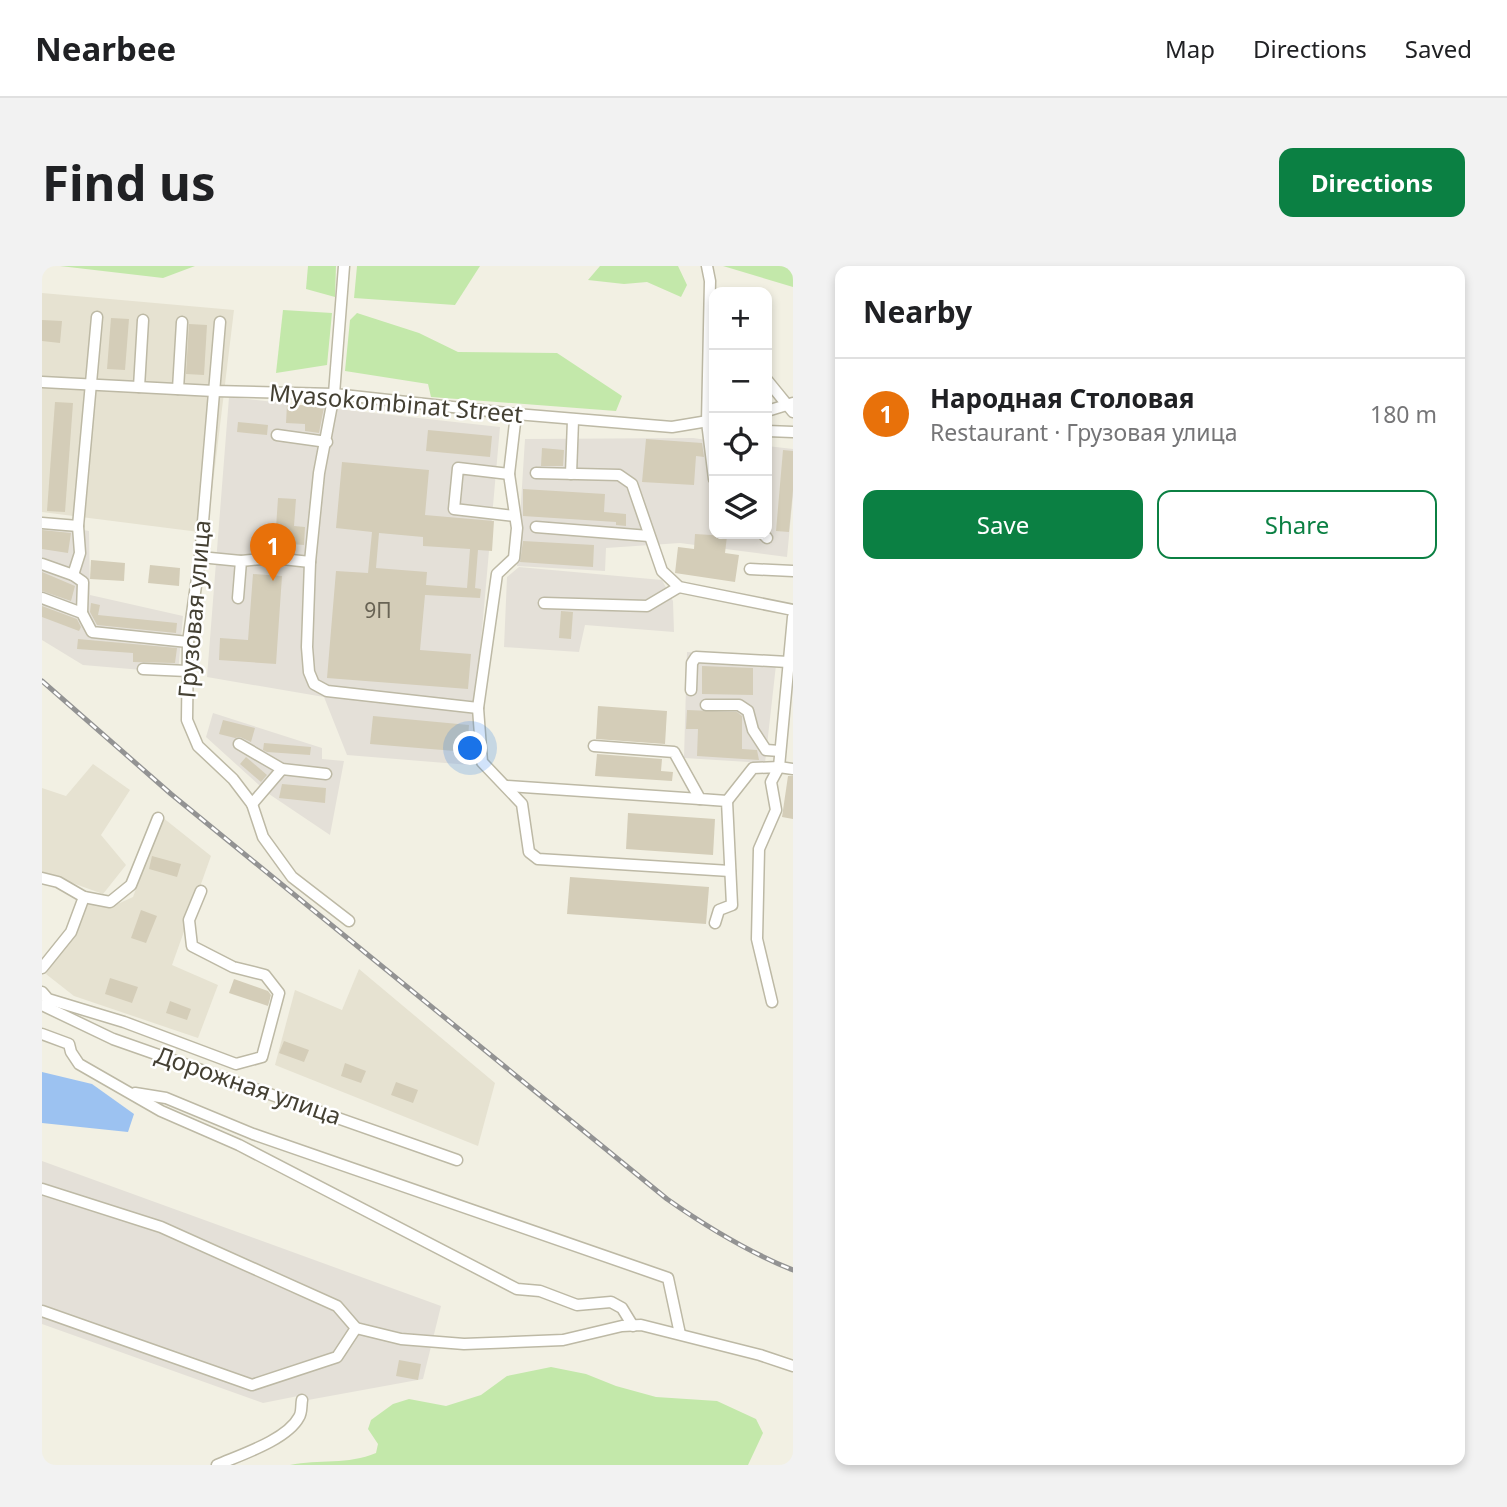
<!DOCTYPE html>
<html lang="en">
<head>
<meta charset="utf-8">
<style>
  :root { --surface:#fff; --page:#f2f2f2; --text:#202124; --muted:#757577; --line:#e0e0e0; --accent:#0b8043 }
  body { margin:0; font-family:"Noto Sans",sans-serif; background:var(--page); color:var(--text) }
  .controls { position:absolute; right:21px; top:21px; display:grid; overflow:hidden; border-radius:14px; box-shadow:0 4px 10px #0003 }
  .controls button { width:63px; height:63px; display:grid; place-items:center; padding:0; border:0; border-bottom:2px solid var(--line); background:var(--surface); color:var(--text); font:35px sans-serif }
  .you { position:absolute; left:429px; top:483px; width:24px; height:24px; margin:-18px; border:5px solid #fff; border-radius:50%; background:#1a73e8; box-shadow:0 0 0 10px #1a73e833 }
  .badge { display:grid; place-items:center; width:46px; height:46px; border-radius:50%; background:var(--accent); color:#fff; font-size:23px; font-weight:700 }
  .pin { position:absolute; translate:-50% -58px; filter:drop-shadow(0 2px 4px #0008) }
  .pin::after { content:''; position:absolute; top:37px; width:24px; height:21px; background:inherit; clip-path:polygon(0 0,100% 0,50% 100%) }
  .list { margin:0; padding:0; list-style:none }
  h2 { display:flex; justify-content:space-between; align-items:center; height:91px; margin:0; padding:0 28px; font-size:30px }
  h2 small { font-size:23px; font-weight:400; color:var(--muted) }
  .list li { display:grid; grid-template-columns:46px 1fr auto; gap:21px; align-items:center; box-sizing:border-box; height:112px; padding:0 28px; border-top:2px solid var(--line) }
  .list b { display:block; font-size:26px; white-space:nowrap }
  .list p { margin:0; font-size:23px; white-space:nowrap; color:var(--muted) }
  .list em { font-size:23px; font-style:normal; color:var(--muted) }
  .actions { display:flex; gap:14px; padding:21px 28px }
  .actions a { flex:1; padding:16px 0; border:2px solid var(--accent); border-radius:14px; text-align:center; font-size:24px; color:var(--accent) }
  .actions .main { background:var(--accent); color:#fff }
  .icon { flex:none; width:38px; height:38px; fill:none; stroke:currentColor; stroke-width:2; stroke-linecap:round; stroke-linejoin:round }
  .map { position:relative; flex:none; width:751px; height:1199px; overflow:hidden; border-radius:14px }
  header { display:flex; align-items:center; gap:42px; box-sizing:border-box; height:98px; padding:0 35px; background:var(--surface); border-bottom:2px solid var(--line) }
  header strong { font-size:33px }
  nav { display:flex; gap:38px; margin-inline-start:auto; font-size:24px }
  .intro { display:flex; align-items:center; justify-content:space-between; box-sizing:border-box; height:168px; padding:0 42px }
  h1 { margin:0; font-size:49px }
  .button { padding:18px 32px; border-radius:14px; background:var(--accent); color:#fff; font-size:24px; font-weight:700 }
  main { display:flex; gap:42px; padding:0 42px }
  aside { flex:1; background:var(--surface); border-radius:14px; box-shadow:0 4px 10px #0003 }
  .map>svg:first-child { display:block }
</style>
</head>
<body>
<header>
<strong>Nearbee</strong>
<nav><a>Map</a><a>Directions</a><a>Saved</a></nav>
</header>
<div class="intro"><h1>Find us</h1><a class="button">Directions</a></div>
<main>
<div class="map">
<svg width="751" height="1199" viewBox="0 0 751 1199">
  <rect width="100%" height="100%" fill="#f2f0e3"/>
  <g fill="#e6e2d1">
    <polygon points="0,27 192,44 165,267 0,246"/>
    <polygon points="51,498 88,524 59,569 84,599 61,628 0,606 0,522 24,530"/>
    <polygon points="120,551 169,590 130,699 176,719 156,772 32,730 4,708 32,666 48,635 69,641 91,631"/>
    <polygon points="317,703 453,817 436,880 233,799 253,724 300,744"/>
  </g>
  <g fill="#e4e0d8">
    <polygon points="187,131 458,161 428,499 305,489 282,431 165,411"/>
    <polygon points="651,172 672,175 672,268 725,268 725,180 751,183 751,229 745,291 638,277 564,282 563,305 475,300 483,173"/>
    <polygon points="0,256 47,265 48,329 141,350 136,407 41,399 0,374"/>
    <polygon points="477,301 620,314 631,335 632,366 543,359 537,386 462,381 465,311"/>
    <polygon points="645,386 735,390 723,497 642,492"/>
    <polygon points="171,447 280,482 280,493 302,495 288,569 227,528 164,471"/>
    <polygon points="0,895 399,1040 381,1113 266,1134 256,1130 221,1137 0,1058"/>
  </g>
  <g fill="#c3e8aa">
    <polygon points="18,0 153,0 121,12"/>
    <polygon points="266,0 294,0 293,31 264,23"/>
    <polygon points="315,0 438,0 413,39 312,32"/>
    <polygon points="558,0 636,0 645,19 639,31 605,16 582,18 546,14"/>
    <polygon points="681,0 751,0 751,21"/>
    <polygon points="241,44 290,47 285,99 234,107"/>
    <polygon points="315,47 377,67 416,86 515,87 580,130 574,145 389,131 386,118 303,105 308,54"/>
    <path d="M509,1101L544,1108L574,1120L614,1131L675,1135L714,1153L721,1167L706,1199H248C277,1193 306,1199 334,1187L336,1178L326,1163L329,1154L351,1138L367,1133L404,1140L439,1129L465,1110Z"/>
  </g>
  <polygon fill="#9cc2f1" points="0,806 50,818 92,848 86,866 0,857"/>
  <g fill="#d4cdb8" fill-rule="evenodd">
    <polygon points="69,52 87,53 83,104 65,103"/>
    <polygon points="0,54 20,55 18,77 0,75"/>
    <polygon points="147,58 165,59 162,109 144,108"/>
    <polygon points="13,136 31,137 23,246 5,245"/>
    <polygon points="245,138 282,141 277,167 263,165 263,158 244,157"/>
    <polygon points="196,156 226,159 225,169 195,166"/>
    <polygon points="386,164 450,170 448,191 384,185"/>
    <polygon points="604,173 660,177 662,191 654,190 652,219 600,216"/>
    <polygon points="500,182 522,184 521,200 499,200"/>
    <polygon points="741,184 751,185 751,224 747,266 734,265"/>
    <path d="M300,196L387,204L383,249L452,255L450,285L436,284L433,322L439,323L438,332L383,329L378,384L429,388L426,423L285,412L294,305L326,307L330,266L294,262ZM337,267L381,271V280L428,283L425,322L384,319L385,306L334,302Z"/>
    <polygon points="481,223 563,228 562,246 584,248 584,260 574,259 574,256 481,250"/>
    <polygon points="236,232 254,233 252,260 263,261 262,279 233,277"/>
    <polygon points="0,264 29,267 26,287 0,283"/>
    <polygon points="653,268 685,270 683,287 697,289 693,316 633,307 636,281 652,283"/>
    <polygon points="481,275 552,279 551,301 478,296"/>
    <polygon points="49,294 83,297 82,315 48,313"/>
    <polygon points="108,299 138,302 137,320 106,317"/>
    <polygon points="0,306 33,320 29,335 0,325"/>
    <polygon points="211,308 240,310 234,398 177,394 178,372 206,374"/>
    <polygon points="49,337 58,339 56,349 135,357 134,367 55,359 48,346"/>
    <polygon points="0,340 35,353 39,361 37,365 0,351"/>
    <polygon points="519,345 531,346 529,373 517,372"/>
    <polygon points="36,373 135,382 133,397 91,396 91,387 35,383"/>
    <polygon points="660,400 711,402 711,429 660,428"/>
    <polygon points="556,440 625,445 623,478 554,473"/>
    <polygon points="645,444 695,446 700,450 700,483 715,484 717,494 655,490 656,463 644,463"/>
    <polygon points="331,450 427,459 425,486 328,478"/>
    <polygon points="181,454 213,462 209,476 198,471 193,472 177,468"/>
    <polygon points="222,477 269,481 268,489 225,486 221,484"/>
    <polygon points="555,488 620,493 619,505 631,506 630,515 553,510"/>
    <polygon points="204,491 225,509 219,516 198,498"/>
    <polygon points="746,510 751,510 751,553 740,551"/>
    <polygon points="240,518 284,522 283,537 237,532"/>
    <polygon points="586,547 673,553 671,589 584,583"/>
    <polygon points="110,590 139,598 135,611 107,603"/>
    <polygon points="528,611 667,621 664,658 525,648"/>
    <polygon points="99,644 115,650 104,677 89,672"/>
    <polygon points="68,712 96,721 90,737 63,728"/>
    <polygon points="192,713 226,725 229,729 226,740 187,727"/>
    <polygon points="128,735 149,743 145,754 124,747"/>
    <polygon points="242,775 267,784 262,796 237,787"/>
    <polygon points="303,797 324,805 319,817 299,810"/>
    <polygon points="354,816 376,824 371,837 349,829"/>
    <polygon points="357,1094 379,1098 376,1114 354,1110"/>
  </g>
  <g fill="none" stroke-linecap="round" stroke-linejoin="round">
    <defs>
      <g id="minor">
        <polyline points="302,0 292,128 277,207 268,296 265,381 267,406 272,418 285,425 436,442 455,308 472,292 475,262 467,208 474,148"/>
        <polyline points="665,0 668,15 665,156 672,213"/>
        <polyline points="178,56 158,291 146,376 145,454 156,480 191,513 210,538 221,571 250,611 307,655"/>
        <polyline points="725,114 751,146"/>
        <polyline points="0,116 172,125 292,128 474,148 630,161 672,154"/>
        <polyline points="97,121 101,54"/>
        <polyline points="136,123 140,56"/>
        <polyline points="725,145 751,137"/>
        <polyline points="725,165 751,166"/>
        <polyline points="235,169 285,176"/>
        <polyline points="494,207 577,209 590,218 620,305 637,321 751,344"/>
        <polyline points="467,208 416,202 412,243 473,250"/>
        <polyline points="529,208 531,154"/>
        <polyline points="0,257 36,260"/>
        <polyline points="494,261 607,270"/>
        <polyline points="721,268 725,272"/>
        <polyline points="158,291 199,295"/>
        <polyline points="0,298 31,309 38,287 36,260 55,51"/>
        <polyline points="708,303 751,305"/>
        <polyline points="31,309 41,316 40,347"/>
        <polyline points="0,332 40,347 50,366 146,376"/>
        <polyline points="196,332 199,295 231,292 268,296"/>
        <polyline points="502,337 605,340 637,321"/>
        <polyline points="751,351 737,501 751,503"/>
        <polyline points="101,403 145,405"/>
        <polyline points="649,424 650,397 654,391 746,396"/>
        <polyline points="664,439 697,439 706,445 711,464 724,484 738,485"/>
        <polyline points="436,442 440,496 480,538 487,586 496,593 688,605"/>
        <polyline points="197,478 240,503 284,508"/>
        <polyline points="552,480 632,486 658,533 685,535 690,639 677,644 673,657"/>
        <polyline points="465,520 658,533"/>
        <polyline points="685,535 711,502 737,501 729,516 734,544 717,583 715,673 730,736"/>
        <polyline points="210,538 240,503"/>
        <polyline points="0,612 16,616 42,631 68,636 89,619 116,552"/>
        <polyline points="0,702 29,666 42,631"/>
        <polyline points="0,726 6,733 82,756 194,798 220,791 237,727 223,709 191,701 150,680 147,654 159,625"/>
        <polyline points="0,739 71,773 415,894"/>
        <polyline points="0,768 27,778 29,786 37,798 119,845 197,879 475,1023 498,1025 535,1039 569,1036 580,1042 591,1060"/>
        <polyline points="93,827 124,832 211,868 626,1012 638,1068"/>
        <polyline points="0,923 119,961 295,1040 314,1062 359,1073 422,1078 521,1074 580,1060 599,1059 718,1089 751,1100"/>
        <polyline points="0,1045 210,1119 295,1091 314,1062"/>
        <path d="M175,1199C198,1189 245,1174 257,1151C260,1147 259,1139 260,1134"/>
      </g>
    </defs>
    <use href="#minor" stroke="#bdb9a5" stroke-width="13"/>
    <use href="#minor" stroke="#fff" stroke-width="10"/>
    <defs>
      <path id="rail" d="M0,415L129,528L625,933C665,961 706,986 751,1004"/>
    </defs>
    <use href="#rail" stroke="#939393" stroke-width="5"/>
    <use href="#rail" stroke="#fff" stroke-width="2.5" stroke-dasharray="8" stroke-linecap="butt"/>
  </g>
  <g text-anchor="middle" stroke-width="5" stroke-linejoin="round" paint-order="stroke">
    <g font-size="21" fill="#686354">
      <text x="336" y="352">9П</text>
    </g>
    <g font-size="24" fill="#444033" stroke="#fff">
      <text transform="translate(354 138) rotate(5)" y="8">Myasokombinat Street</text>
      <text transform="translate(153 343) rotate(-85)" y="8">Грузовая улица</text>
      <text transform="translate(206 820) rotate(19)" y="8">Дорожная улица</text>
    </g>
  </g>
</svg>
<div class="controls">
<button>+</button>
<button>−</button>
<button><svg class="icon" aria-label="locate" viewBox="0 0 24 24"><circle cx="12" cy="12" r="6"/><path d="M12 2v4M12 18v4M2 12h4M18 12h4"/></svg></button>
<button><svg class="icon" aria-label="layers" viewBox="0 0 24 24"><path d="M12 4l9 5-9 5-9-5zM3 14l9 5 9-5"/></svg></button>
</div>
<div class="you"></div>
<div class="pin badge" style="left:231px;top:315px;background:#e8710a">1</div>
</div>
<aside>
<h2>Nearby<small></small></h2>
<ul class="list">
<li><span class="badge" style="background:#e8710a">1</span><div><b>Народная Столовая</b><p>Restaurant · Грузовая улица</p></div><em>180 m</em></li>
</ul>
<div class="actions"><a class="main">Save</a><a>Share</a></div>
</aside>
</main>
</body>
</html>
